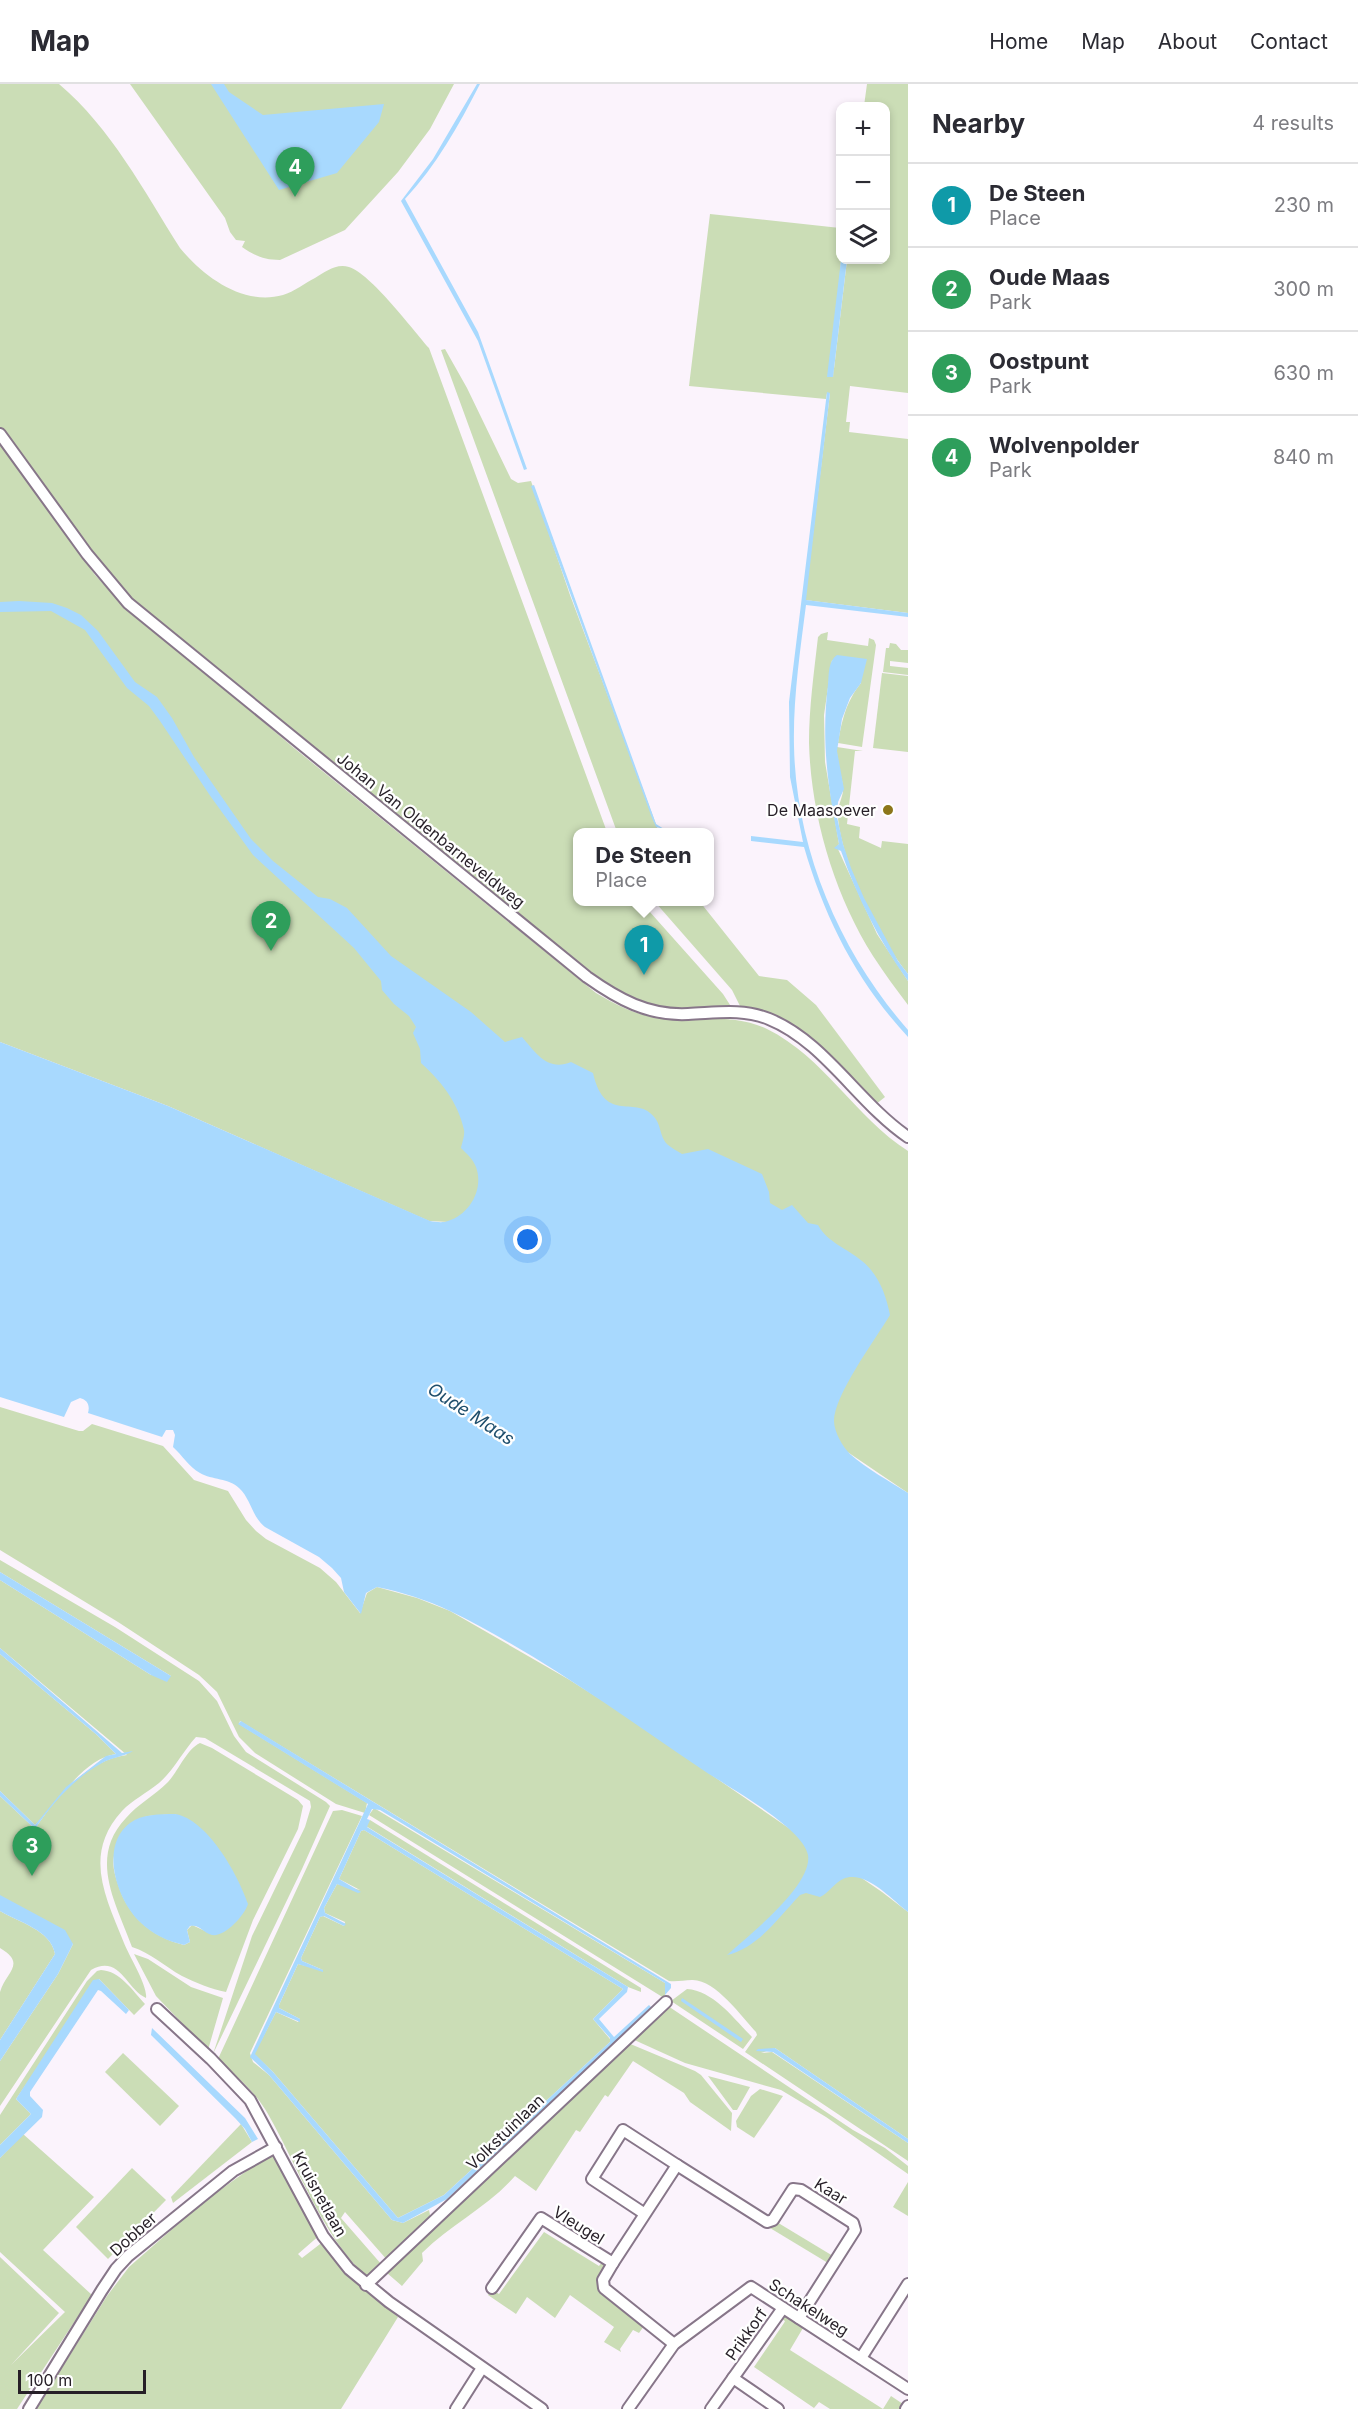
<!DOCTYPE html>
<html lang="en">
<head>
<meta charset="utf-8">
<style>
  :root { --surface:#fff; --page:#f2f2f3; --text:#2b2b33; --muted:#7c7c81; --line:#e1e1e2; --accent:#1a73e8 }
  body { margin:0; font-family:Inter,sans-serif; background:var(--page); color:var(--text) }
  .controls { position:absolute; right:18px; top:18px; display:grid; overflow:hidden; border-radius:12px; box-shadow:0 3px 9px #0003 }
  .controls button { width:54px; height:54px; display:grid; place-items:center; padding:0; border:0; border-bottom:2px solid var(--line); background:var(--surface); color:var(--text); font:30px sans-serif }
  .scale { position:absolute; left:18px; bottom:15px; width:128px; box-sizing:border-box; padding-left:6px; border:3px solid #261f27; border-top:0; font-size:16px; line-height:21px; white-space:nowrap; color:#261f27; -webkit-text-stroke:4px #fff; paint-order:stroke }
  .you { position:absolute; left:528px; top:1156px; width:21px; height:21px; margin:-15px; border:4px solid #fff; border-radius:50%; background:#1a73e8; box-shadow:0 0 0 9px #1a73e833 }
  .badge { display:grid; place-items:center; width:39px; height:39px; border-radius:50%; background:var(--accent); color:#fff; font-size:20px; font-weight:700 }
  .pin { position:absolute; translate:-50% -50px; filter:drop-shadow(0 2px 3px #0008) }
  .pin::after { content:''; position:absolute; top:32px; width:21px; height:18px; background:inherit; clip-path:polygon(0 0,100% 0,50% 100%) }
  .popup { position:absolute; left:573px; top:744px; width:141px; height:78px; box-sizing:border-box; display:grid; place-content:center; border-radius:12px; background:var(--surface); filter:drop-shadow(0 2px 4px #0005); font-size:20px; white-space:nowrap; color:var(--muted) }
  .popup b { font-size:22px; color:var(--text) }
  .popup::after { content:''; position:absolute; left:50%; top:100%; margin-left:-12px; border:12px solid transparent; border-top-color:var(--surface) }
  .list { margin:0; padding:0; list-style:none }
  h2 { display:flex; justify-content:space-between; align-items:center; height:78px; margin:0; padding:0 24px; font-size:26px }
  h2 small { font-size:20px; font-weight:400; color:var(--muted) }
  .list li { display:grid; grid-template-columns:39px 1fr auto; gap:18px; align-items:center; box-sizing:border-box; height:84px; padding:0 24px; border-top:2px solid var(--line) }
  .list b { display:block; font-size:22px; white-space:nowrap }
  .list p { margin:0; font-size:20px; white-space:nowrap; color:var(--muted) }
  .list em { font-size:20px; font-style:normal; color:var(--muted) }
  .icon { flex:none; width:33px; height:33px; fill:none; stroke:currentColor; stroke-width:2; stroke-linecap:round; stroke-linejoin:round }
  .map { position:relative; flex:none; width:908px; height:2325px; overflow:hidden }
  header { display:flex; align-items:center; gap:36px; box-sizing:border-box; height:84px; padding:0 30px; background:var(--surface); border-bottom:2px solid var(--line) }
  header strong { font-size:28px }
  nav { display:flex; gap:33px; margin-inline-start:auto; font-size:21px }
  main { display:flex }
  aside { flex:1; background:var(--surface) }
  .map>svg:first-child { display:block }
</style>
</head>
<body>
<header>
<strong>Map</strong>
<nav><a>Home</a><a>Map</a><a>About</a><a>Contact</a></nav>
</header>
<main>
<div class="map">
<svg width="908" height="2325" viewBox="0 0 908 2325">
  <rect width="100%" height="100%" fill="#fbf3fc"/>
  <g fill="#cbddb6" fill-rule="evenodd">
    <path d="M0,0H59C111,44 144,107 180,164C204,193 243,222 283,211C294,208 305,199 315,194C325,188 336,179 349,183C370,189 413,246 429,264L607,748H578V818H641L723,910L732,924C690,927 661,927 621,912L132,517L66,434L0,344Z"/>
    <path d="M130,0H454L430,45L398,88L345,146L280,176C264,176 255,172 242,163L245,157L236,156L230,148L225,134Z"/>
    <polygon points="867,0 908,0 908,309 850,302 846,338 850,338 849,348 908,355 908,529 805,516 830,309 827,309 826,315 689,302 710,130 840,144 841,176 833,293 847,176 886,176 886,22 864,22"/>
    <polygon points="445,265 467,304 511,395 518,399 531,397 570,511 659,748 617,748 441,266"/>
    <path d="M0,357L95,491L131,530L213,595L294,664L596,909C613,919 635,931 655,933C692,938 732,928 767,945C824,973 855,1033 908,1067V1409L849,1369L448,1138L429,1137L168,1022L0,958Z"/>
    <path d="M828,548L827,556L868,562L869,554L874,556L876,561L862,663L838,659C842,636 846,618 861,599L832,576L824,631L825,678L839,760L837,763L877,850L908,897V921C896,905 884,889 873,872C834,810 811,732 809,659C809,624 814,588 818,553L821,550Z"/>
    <polygon points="890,559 896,560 901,566 908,566 908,579 890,577 890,582 908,584 908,591 883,588 886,564 889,564"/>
    <polygon points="882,589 908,592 908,668 873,664"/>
    <path d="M837,663L863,667H855L847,740L860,743L859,754L881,764L882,757L908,760V890C879,854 843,782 838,735C836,723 844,712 843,704C842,691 836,677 837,663Z"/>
    <polygon points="655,818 700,818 759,892 787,896 816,921 885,1013 875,1021 815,961 741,924 732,906"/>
    <path d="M0,1323L79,1347H83L92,1340L163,1362L194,1396L228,1407L246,1436L256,1447L266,1455L320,1484L336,1498L360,1529L367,1509L377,1503L417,1514L450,1527L568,1595L611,1622L882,1808L908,1828V2055L775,1964L761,1969L772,1968L908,2059V2077L745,1968L757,1951L756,1948C742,1933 715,1895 692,1896C684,1896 677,1898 669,1897L240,1637L239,1640L367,1719L365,1729L336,1720L255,1669L239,1653L217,1608L199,1591L118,1538L0,1466Z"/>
    <path d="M0,1476L115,1543L199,1597L217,1617L234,1652L246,1668L326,1718L330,1722L302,1785L213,1970L252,1852L305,1743L311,1723L310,1717L205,1654L196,1653C183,1667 174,1686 159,1699C147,1709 132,1716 122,1727C83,1770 105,1812 124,1859C129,1872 148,1902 146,1914C126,1905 120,1870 91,1886L0,2022V1977L58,1890L73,1860L0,1822V1712L35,1745C56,1713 87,1676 127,1671L0,1564V1496L151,1591L171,1592L0,1488Z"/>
    <path d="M0,1570L97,1651L116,1670C82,1675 58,1719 35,1741L0,1707Z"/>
    <path d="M200,1659L212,1664L298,1716L303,1722L298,1745L253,1836L226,1908C211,1905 196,1899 182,1892C164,1882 151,1869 132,1863C116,1819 88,1774 126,1734C138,1720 155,1711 168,1698C179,1686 186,1666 200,1659ZM175,1730L209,1753L235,1793L214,1851L192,1841L187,1846L190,1858L184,1861C152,1853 128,1833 118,1800C115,1792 112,1781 114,1772C118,1760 130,1746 137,1736L148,1732Z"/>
    <polygon points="374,1724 665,1899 665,1911 670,1911 664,1914 369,1731"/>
    <path d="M342,1726L362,1732L250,1969L253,1978L269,1991L392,2136L403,2139L429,2126L431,2136L388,2177L345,2128L341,2134L382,2181L371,2195C327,2164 294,2073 265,2025C253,2006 235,1991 218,1975L333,1727Z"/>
    <polygon points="370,1736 641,1904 641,1908 628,1903 366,1742"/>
    <polygon points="364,1746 623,1905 593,1935 610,1955 610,1958 444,2111 398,2134 273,1988 254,1970 276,1928 298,1938 300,1935 279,1924 279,1921 298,1880 323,1886 302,1877 301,1874 320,1833 323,1832 344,1842 345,1838 325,1829 324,1824 337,1800 360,1806 339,1795 361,1747"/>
    <path d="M0,1827C18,1838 51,1846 55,1870L0,1956C0,1943 0,1919 0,1908C6,1888 27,1880 0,1864Z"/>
    <polygon points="134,1870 148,1875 191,1903 223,1914 208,1966 156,1912"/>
    <path d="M101,1886C120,1887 132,1906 145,1920L134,1931L99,1895L16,2015L31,2030L0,2061V2031L87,1897L97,1887Z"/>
    <path d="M687,1905C714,1907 734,1935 752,1953L743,1965L671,1917Z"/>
    <polygon points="668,1922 853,2046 885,2064 908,2082 908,2090 826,2033 781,2006 685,1979 630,1954"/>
    <path d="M628,1959L695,1987L701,1991L732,2029L731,2047L690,2018L684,2009L633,1977L608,2013L605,2011L580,2048L576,2046L536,2107L515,2092C488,2123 451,2140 422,2169L423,2177L402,2202L387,2189L527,2052Z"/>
    <polygon points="123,1969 179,2022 160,2042 105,1988"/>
    <polygon points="708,1992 750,2003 737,2026 733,2026"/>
    <polygon points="760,2005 783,2012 754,2054 737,2043 736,2037 751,2012"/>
    <polygon points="241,2040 252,2058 173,2119 171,2113"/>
    <polygon points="23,2050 94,2113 43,2166 92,2211 17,2325 0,2325 0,2173 59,2229 11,2281 65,2228 0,2168 0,2074"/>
    <polygon points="277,2069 321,2150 298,2170 302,2174 324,2157 352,2195 398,2233 341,2325 36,2325 107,2212 129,2183 202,2119 248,2086"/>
    <polygon points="132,2084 166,2116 108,2175 76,2143"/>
    <polygon points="908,2098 908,2132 893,2123"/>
    <polygon points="775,2137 833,2172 828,2179 770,2144"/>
    <polygon points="544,2148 599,2182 602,2178 606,2184 597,2198 599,2204 644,2242 639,2249 633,2246 620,2265 621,2268 604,2258 614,2243 570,2211 555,2234 527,2213 516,2230 488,2211 491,2205 499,2210"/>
    <polygon points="784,2232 803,2244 790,2266 883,2325 891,2312 903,2320 900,2325 830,2325 819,2318 814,2324 754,2283 784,2239 785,2237 780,2234"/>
  </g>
  <g fill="#a8d9fe" fill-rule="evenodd">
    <polygon points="211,0 224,0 229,8 263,31 384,20 379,38 337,89 279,106"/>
    <path d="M477,0H480C459,41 436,82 405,115L478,248L527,385L524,386L478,257L401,117L433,75Z"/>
    <polygon points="841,176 847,176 833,293 827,293"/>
    <path d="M827,308L830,309L806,516L908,529V533L806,521C800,568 793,615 794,662C796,766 840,868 908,946V953C857,898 825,835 804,763L751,757V752L803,758L790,693L789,618Z"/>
    <polygon points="534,401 656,740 664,745 656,743 652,734 531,402"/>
    <path d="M19,517L52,519L67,524L81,531L98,547L135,598L157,613L172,634L194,673L251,755L273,777L318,813L330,815L347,824L391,872L471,928L505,958L522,953C536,969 548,988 571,978L593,989C605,1042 637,1009 655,1034C660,1040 660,1049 664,1056C667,1062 676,1066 682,1070L708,1065L762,1090L769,1108L770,1119L782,1126L792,1121L808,1139L818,1141C828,1159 847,1164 862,1177C879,1191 886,1211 890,1231C875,1256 834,1311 834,1337C834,1348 843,1363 850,1370C867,1385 889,1397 908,1409V1828C892,1816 865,1785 843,1795C834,1799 829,1809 820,1813L806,1809L800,1811C779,1833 758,1864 727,1871C748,1852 813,1801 808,1771C803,1743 724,1701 700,1684C619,1629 538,1570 450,1527C427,1516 402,1508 377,1503L366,1509L361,1530L344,1508L341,1494L332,1484L319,1473L265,1443C252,1433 251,1415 239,1404C229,1394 212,1396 200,1389C189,1383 182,1371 173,1363L175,1351L173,1346H166L162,1353L88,1329C90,1322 88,1316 80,1314L71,1318L64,1333L0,1313V958L168,1022L430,1137C436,1138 443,1139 448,1137C470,1130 484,1105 476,1083C473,1075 467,1070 461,1064C462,1059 465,1051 464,1046C458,1018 441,997 421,979L420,965L413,949L416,943L409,932L394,920L382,906L381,897L354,864L253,771L211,713L160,637L149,622L127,604L85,546L51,527L0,528V518Z"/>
    <path d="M837,571L867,575L861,599L850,614L842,635L837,667L844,705L838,718L837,733L843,760L851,784L864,814L898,877L908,890V897C879,857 857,813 841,767L834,764L839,760C828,704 821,658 828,600C829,590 828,577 837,571Z"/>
    <polygon points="0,1488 171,1592 167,1598 151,1591 0,1496"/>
    <path d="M0,1564L122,1669L133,1667C124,1673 112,1673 102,1679C75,1694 52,1719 35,1745L0,1712V1707L35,1741L66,1703L106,1672L116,1670L97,1651L0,1570Z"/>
    <path d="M241,1637L671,1900V1904L665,1911V1899L380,1726L372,1725L367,1735L370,1736L367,1743L628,1903L627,1908L599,1935L614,1953L649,1921L652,1924L447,2115L403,2139L392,2136L269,1991L250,1973L368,1720L238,1640ZM364,1746L623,1905L593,1935L610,1954V1958L444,2111L398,2134L273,1988L255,1970L276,1928L300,1938V1935L279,1924V1921L298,1880L323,1888V1886L302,1877L301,1874L320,1833L324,1832L344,1842L346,1840L325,1829L324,1824L337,1800L358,1809L361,1808L339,1795L361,1747Z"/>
    <path d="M175,1730C207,1735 238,1790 248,1820C244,1832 225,1853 212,1851C203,1849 200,1840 190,1842L187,1846L190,1858L184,1861C167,1857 152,1850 140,1838C117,1816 99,1762 130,1739C142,1730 160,1730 175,1730Z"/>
    <path d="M0,1811L65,1846L73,1860L58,1890L0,1977V1956L55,1870C51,1846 18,1838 0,1827Z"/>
    <polygon points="99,1895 129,1926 126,1930 101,1907 98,1906 30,2008 30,2012 43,2026 42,2033 0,2074 0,2061 31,2030 16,2015 93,1896"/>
    <polygon points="682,1914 743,1955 741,1958 681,1917"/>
    <polygon points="152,1944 245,2034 258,2055 252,2058 245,2045 235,2034 151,1951"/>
    <polygon points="775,1964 908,2055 908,2059 773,1968 756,1967 758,1965"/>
  </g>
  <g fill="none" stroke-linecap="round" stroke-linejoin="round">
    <defs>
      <g id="minor">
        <path d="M0,350L87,470L128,519L587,893C618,915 648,932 688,930C716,929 742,924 769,935C824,957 859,1020 908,1053"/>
        <polyline points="157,1925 211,1975 250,2016 323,2152 349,2185 389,2218 542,2325"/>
        <polyline points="677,2081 767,2138 773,2136 793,2105 801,2106 853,2139 855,2146 799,2234"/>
        <polyline points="645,2130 592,2095 623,2046 677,2081 613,2179 603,2196 604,2204 674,2260"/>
        <polyline points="366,2201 666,1918"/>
        <polyline points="492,2204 541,2134 613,2179"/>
        <polyline points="861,2274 908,2200"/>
        <polyline points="733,2294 778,2325"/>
        <polyline points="29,2325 102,2206 116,2185 128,2172 233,2087 276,2063"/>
        <polyline points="456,2325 482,2284"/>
        <polyline points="628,2325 674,2260 751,2203 908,2305"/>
        <polyline points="711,2325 783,2224"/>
        <polyline points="906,2325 908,2322"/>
      </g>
    </defs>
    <use href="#minor" stroke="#877689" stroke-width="14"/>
    <use href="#minor" stroke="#fff" stroke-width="10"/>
  </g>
  <circle fill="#8c761a" stroke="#fff" stroke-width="2" cx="888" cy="726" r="6"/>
  <g text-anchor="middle" stroke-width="4.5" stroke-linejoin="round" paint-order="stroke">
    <g font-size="16" fill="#261f27" stroke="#fff" text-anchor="end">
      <text x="876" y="732">De Maasoever</text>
    </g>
    <g font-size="16" fill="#261f27" stroke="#fff">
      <text transform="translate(431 746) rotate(39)" y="6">Johan Van Oldenbarneveldweg</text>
      <text transform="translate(505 2048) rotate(-44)" y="6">Volkstuinlaan</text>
      <text transform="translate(831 2107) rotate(32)" y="6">Kaar</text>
      <text transform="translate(320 2110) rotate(61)" y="6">Kruisnetlaan</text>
      <text transform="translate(579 2141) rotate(32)" y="6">Vleugel</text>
      <text transform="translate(133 2150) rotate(-42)" y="6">Dobber</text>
      <text transform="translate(809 2223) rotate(33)" y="6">Schakelweg</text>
      <text transform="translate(746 2250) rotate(-55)" y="6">Prikkorf</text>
    </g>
    <g font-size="18" font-style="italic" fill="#1f4f6d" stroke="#fff">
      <text transform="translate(471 1330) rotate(33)" y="6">Oude Maas</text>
    </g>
  </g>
</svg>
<div class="controls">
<button>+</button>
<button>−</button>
<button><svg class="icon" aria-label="layers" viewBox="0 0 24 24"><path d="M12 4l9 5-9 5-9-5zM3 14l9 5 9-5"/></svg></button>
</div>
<div class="scale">100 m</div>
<div class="you"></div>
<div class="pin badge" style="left:644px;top:891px;background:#0f9aa8">1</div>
<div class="popup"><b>De Steen</b>Place</div>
<div class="pin badge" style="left:271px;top:867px;background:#2e9e5b">2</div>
<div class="pin badge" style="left:32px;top:1792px;background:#2e9e5b">3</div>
<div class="pin badge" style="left:295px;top:113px;background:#2e9e5b">4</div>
</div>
<aside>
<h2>Nearby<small>4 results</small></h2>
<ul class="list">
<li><span class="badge" style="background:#0f9aa8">1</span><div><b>De Steen</b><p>Place</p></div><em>230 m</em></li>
<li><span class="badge" style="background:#2e9e5b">2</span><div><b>Oude Maas</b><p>Park</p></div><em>300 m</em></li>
<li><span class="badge" style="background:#2e9e5b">3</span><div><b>Oostpunt</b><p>Park</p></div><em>630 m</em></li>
<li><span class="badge" style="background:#2e9e5b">4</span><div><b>Wolvenpolder</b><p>Park</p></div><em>840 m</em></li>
</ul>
</aside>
</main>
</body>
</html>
